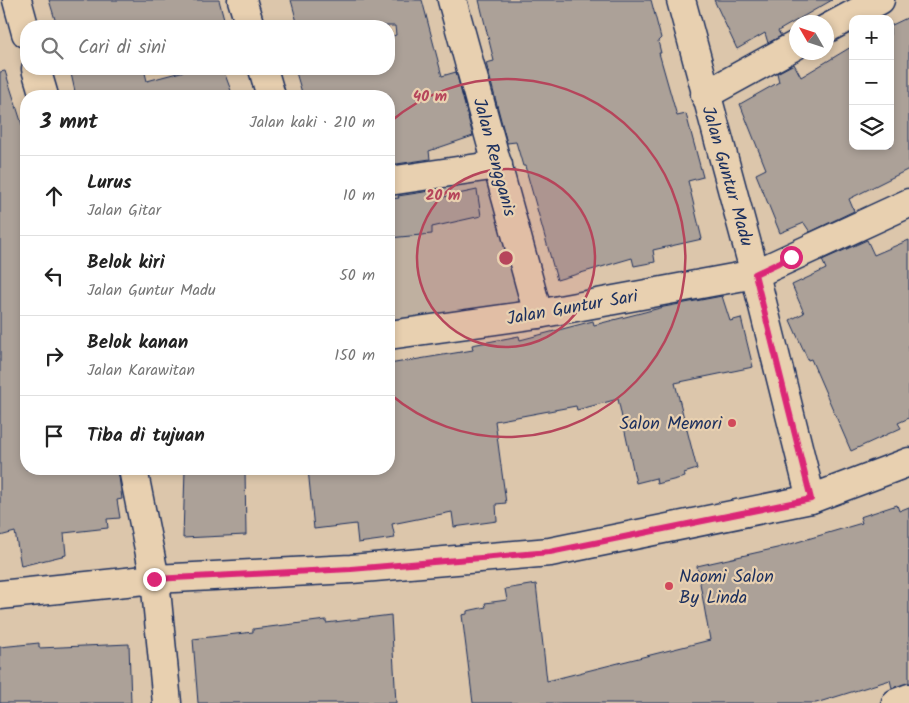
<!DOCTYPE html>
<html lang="id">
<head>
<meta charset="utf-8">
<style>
  :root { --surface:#fff; --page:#f2f2f2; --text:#222; --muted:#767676; --line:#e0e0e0 }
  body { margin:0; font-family:Kalam,sans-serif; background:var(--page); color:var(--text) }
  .controls { position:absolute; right:15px; top:15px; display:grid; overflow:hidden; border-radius:10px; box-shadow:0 2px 8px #0003 }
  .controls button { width:45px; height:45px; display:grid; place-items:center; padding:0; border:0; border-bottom:1px solid var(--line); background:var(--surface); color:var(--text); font:25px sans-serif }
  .compass { position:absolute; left:789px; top:15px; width:45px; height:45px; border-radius:50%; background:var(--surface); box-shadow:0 2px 8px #0003; rotate:309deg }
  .stop { position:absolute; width:15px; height:15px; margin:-11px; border:4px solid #db2777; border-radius:50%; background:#fff }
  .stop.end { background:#db2777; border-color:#fff; box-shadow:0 1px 5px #0008 }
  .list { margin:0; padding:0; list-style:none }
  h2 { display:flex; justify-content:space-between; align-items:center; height:65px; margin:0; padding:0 20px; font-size:21px }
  h2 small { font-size:16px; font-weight:400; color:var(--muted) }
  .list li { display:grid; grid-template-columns:32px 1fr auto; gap:15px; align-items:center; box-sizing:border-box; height:80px; padding:0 20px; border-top:1px solid var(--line) }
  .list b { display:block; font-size:19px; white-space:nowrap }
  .list p { margin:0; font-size:16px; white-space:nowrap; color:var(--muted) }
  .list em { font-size:16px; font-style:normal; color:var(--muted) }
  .icon { flex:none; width:28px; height:28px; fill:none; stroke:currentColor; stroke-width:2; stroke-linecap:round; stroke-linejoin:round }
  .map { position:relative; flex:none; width:909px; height:703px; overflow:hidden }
  .search { position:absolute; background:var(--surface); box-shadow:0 2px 8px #0003; left:20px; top:20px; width:375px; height:55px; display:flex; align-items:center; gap:12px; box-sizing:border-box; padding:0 18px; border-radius:20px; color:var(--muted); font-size:19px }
  .panel { position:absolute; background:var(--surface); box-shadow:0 2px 8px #0003; left:20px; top:90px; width:375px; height:385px; border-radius:20px }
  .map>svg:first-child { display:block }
</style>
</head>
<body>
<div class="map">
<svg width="909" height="703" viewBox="0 0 909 703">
  <rect width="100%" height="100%" fill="#dcc6ab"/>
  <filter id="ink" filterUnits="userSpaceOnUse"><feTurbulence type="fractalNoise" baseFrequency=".02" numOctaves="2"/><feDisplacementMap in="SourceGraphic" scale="10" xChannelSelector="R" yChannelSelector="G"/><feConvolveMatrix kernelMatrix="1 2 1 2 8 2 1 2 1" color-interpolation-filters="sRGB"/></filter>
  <g filter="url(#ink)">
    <polygon fill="#bfb0a0" stroke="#6d707f" points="491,175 523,305 389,324 389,190"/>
    <g fill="#aca198" stroke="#1b2f5e">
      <polygon points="49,0 219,0 226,26 57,26"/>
      <polygon points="291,0 422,0 442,76 456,72 473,136 429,151 430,159 390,165 389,96 303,96 295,69 389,69 389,37 396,35 395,26 298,26"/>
      <polygon points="479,0 651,0 661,38 658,41 661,53 659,53 677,116 686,114 703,177 688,181 702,239 653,250 655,262 634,266 632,258 557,280 525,166 523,166 516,142 507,143 486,63 494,61"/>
      <polygon points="714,0 832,0 778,31 781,36 768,43 765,33 737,49"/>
      <polygon points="909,17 909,169 849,199 854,211 810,232 804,223 780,233 756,174 766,169 740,104 779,82 777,73 794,64 801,77 851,47 850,45 853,44 853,146 890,146 890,26"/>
      <polygon points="70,69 144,69 147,81 192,69 223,69 233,96 76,96"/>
      <polygon points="5,71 26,137 26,469 118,469 122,499 117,500 120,518 107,519 108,528 64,533 66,555 21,566 15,532 0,536 0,72"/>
      <polygon points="437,190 439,198 477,190 481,216 432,227 432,234 389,238 389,199 399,198 398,196"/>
      <polygon points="867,240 874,255 909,240 909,418 898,423 901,428 851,451 811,359 808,360 790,320 804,313 792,285 826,269 822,260"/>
      <polygon points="722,296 730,321 741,318 753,367 675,383 697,469 684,473 685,477 657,484 656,478 636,483 618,399 577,410 576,406 495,421 506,503 496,504 497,521 454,527 452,512 392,524 395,538 358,543 356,524 314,529 308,469 389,469 389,364 473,350 472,345 519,336 520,340 593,321 594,325 664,307"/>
      <polygon points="185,469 245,469 246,535 183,538"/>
      <polygon points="897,505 899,511 909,507 909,683 892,688 890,680 816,703 473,703 462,615 467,614 467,611 486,607 485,603 507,600 505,589 536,584 547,681 710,640 697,566 777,548 862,523 860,517"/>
      <polygon points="391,615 396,703 198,703 193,639 253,632 253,629 326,620 326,623"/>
      <polygon points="39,643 39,648 129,644 131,703 0,703 0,647"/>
    </g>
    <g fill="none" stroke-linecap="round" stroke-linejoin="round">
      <defs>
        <g id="minor">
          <polyline points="17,0 26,33"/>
          <polyline points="242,0 250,26"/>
          <polyline points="452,0 538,314"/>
          <polyline points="681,0 755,274 811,499"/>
          <polyline points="826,29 880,0"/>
          <polyline points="36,69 44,96"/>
          <polyline points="263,69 271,96"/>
          <polyline points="705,95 796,45"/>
          <polyline points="389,181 498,165"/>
          <polyline points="389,335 538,314 755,274 909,203"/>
          <polyline points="133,469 155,579 167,703"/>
          <polyline points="0,595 155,579 351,569 550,552 811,499 909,462"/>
          <polyline points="896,703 909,698"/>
        </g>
      </defs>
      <use href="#minor" stroke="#1b2f5e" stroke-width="31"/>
      <use href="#minor" stroke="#e8d0b0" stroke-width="28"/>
    </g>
  </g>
  <g fill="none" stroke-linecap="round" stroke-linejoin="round" filter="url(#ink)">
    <polyline stroke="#db2777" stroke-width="6" points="154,579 351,569 550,552 811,499 755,274 791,257"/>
  </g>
  <circle cx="506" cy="258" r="89" fill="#b6455b" fill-opacity=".12"/>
  <g fill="none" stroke="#b6455b" stroke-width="2.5">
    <circle cx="506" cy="258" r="89"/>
    <path d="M390 122A179 179 0 1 1 390 394"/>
  </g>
  <g fill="#d1495b" stroke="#e8d0b0" stroke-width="2">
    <circle cx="732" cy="423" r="5"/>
    <circle cx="669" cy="586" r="5"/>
  </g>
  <g text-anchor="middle" stroke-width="4.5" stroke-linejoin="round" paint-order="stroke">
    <g font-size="18" fill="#1b2f5e" stroke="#e8d0b0">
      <text transform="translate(495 157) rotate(75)" y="6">Jalan Rengganis</text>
      <text transform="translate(728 176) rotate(74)" y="6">Jalan Guntur Madu</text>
      <text transform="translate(572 307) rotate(-10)" y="6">Jalan Guntur Sari</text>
    </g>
    <g font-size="18" fill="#1b2f5e" stroke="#e8d0b0" text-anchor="end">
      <text x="722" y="429">Salon Memori</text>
      <text x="679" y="582" text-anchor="start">Naomi Salon<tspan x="679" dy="21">By Linda</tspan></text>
    </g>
  </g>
  <circle cx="506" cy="258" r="8" fill="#b6455b" stroke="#e8d0b0" stroke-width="2.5"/>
  <g font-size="15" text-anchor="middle" font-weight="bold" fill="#b6455b" stroke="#e8d0b0" stroke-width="4.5" stroke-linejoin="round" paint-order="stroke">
    <text x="430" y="101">40 m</text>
    <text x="443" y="200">20 m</text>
  </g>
</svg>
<div class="controls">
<button>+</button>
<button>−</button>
<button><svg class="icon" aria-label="layers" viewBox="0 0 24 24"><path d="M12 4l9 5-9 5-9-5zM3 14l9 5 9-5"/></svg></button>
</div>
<svg class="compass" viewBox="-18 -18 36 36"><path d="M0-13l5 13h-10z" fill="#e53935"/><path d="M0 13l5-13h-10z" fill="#767676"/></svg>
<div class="stop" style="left:791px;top:257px"></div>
<div class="stop end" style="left:154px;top:579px"></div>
<div class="search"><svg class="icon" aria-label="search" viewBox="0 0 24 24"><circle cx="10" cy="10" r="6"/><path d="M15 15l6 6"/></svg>Cari di sini</div>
<section class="panel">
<h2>3 mnt<small>Jalan kaki · 210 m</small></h2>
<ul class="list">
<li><svg class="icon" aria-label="ahead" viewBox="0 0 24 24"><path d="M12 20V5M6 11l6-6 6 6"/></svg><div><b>Lurus</b><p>Jalan Gitar</p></div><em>10 m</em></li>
<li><svg class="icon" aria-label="left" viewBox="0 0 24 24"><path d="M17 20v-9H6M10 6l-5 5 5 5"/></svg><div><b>Belok kiri</b><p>Jalan Guntur Madu</p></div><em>50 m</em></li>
<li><svg class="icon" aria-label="right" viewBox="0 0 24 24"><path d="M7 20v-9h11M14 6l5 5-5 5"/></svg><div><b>Belok kanan</b><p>Jalan Karawitan</p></div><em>150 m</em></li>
<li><svg class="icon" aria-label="arrive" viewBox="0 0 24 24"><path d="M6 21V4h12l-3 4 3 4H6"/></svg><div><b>Tiba di tujuan</b></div></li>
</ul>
</section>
</div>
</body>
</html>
